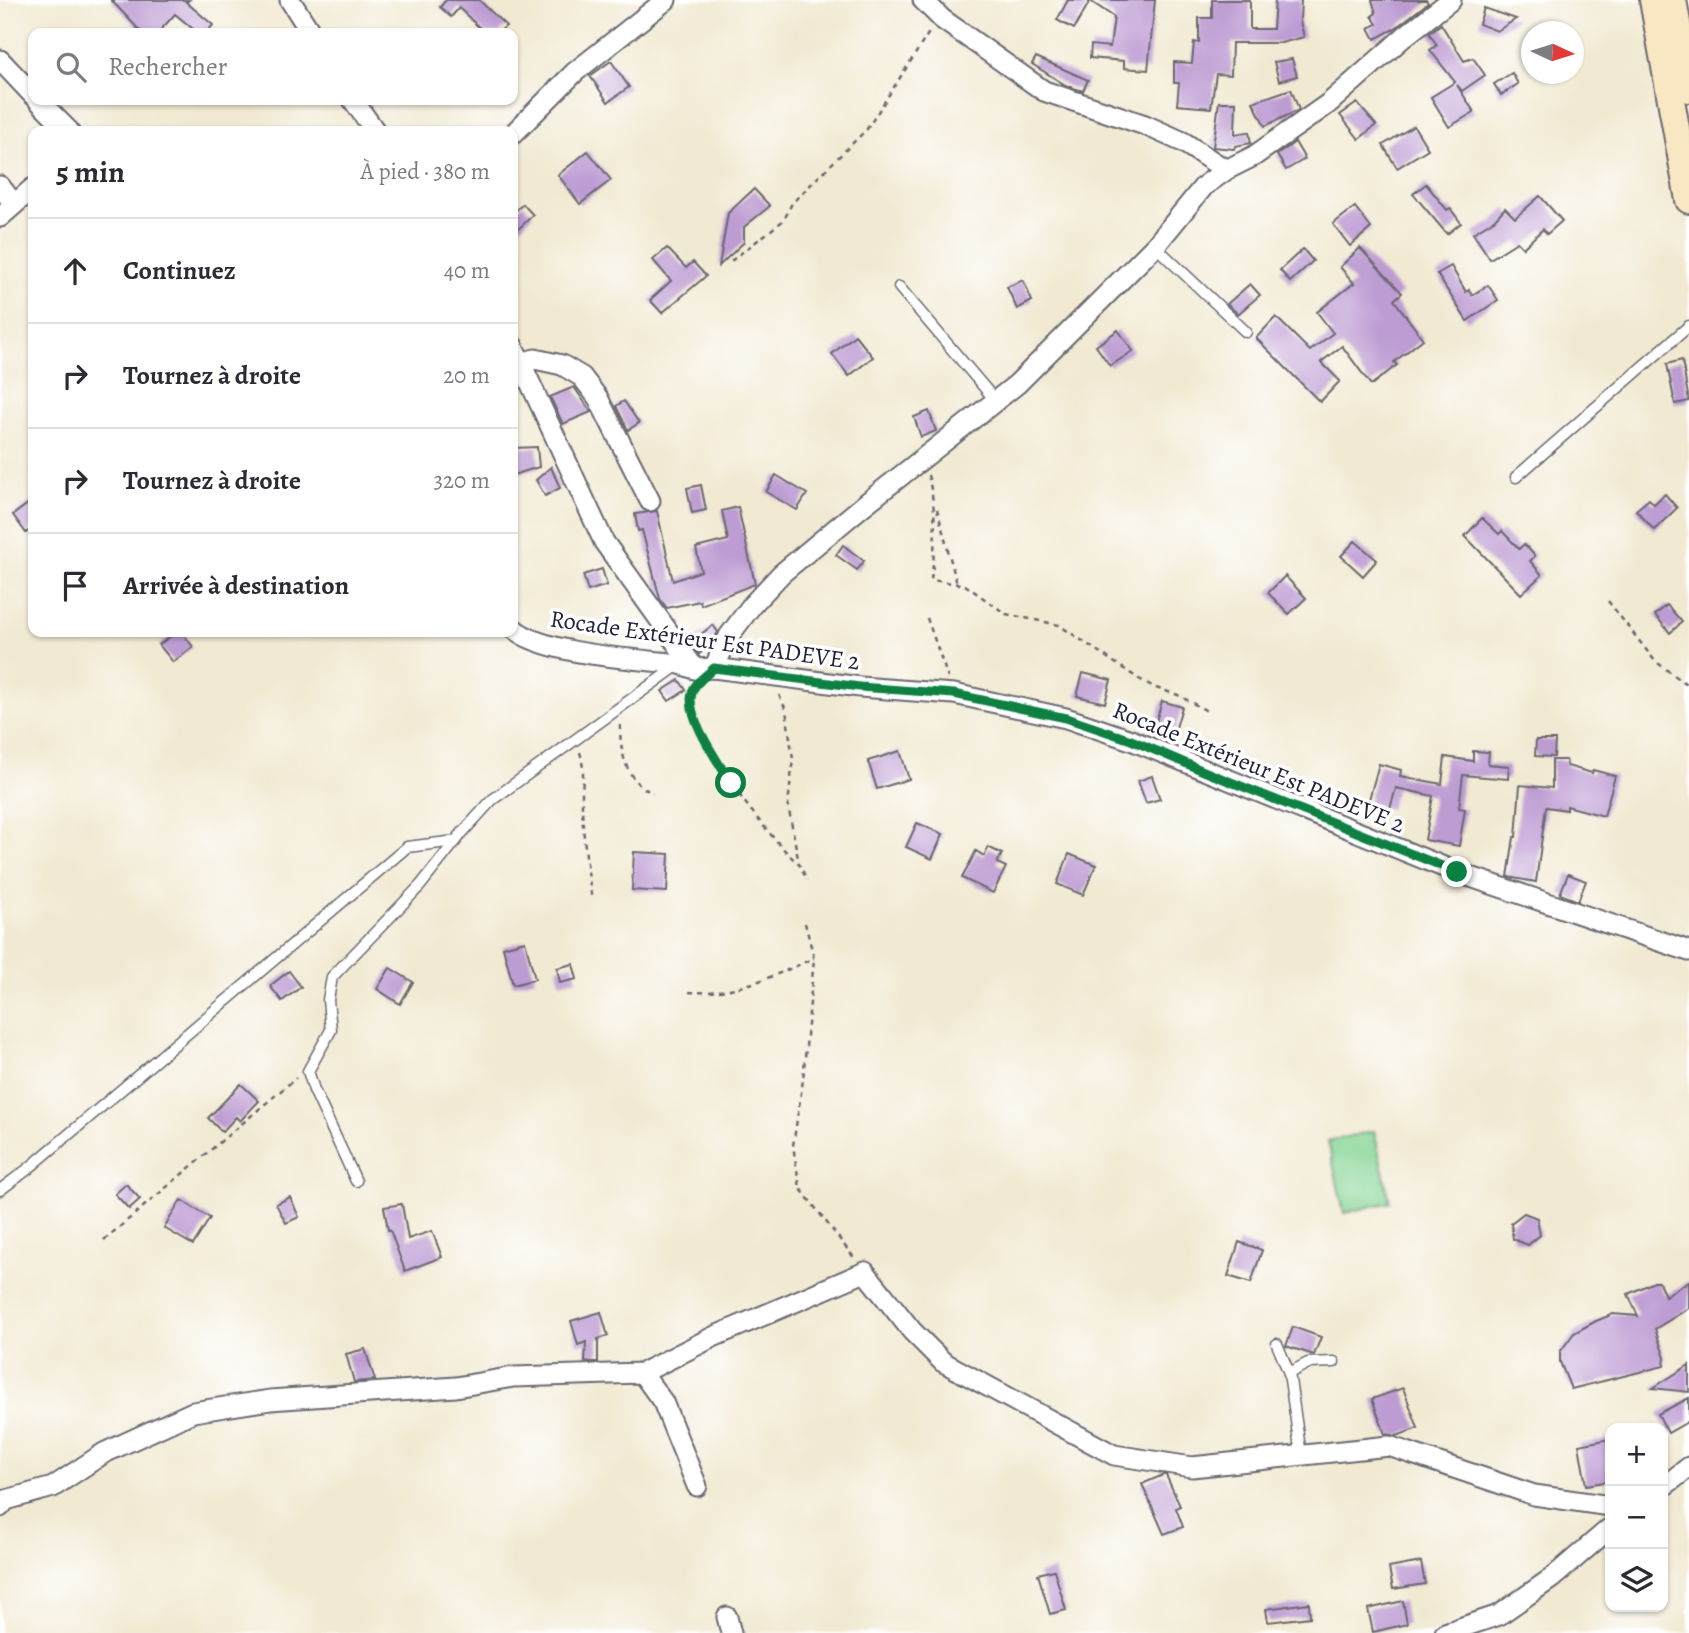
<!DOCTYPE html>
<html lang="fr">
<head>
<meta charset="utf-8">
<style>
  :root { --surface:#fff; --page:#f2f2f3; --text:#2b2b33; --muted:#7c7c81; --line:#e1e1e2 }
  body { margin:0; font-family:Alegreya,serif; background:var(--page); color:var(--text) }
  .controls { position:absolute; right:21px; bottom:21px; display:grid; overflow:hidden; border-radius:14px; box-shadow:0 2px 5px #0004 }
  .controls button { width:63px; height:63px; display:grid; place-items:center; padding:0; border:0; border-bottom:2px solid var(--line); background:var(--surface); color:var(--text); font:35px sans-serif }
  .compass { position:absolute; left:1521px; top:21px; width:63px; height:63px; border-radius:50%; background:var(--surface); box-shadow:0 2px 5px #0004; rotate:94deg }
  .stop { position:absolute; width:21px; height:21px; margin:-16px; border:5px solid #0b8043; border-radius:50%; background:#fff }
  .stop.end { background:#0b8043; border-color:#fff; box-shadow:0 2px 7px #0008 }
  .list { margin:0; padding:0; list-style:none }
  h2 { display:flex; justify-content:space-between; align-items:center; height:91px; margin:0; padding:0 28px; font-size:30px }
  h2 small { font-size:23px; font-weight:400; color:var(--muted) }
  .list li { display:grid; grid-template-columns:46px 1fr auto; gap:21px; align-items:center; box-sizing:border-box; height:105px; padding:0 28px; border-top:2px solid var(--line) }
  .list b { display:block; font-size:26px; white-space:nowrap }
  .list em { font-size:23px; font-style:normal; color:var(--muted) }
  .icon { flex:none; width:38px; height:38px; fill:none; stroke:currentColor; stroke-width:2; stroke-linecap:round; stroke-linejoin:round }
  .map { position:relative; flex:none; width:1689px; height:1633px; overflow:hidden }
  .search { position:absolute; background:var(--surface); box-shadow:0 2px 5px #0004; left:28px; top:28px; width:490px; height:77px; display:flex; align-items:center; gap:18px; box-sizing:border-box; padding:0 24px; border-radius:14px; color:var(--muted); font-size:26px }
  .panel { position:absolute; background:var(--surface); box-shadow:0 2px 5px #0004; left:28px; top:126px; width:490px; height:511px; border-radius:14px }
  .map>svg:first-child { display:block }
</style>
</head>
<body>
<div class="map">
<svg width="1689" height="1633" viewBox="0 0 1689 1633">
  <rect width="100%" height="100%" fill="#fff"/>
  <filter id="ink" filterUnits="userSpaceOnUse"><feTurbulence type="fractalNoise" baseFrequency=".0143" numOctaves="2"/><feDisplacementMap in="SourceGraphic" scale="14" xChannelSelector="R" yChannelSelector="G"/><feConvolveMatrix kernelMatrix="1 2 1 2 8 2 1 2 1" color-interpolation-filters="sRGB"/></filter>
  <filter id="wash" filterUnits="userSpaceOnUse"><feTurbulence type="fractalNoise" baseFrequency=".00686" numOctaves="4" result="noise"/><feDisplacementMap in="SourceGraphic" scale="28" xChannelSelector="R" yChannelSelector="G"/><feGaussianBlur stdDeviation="1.57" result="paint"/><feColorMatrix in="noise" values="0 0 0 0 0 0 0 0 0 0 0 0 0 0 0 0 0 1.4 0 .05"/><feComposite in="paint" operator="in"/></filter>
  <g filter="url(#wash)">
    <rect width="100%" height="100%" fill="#f1e9d1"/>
    <polygon fill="#86d594" stroke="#547c68" stroke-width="2" points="1374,1131 1390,1202 1344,1213 1328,1141"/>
    <g id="blocks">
      <g fill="#bd9bd3">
        <polygon points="111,0 189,0 186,2 213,25 206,33 198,33 175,14 158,33 142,33"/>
        <polygon points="446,0 479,0 506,26 498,33 485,33 459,8 451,17 440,7"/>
        <polygon points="1068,0 1155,0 1148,70 1124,68 1124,61 1090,58 1091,45 1110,47 1114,17 1090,1 1074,29 1057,20"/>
        <polygon points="1212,0 1250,0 1250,29 1273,29 1275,0 1301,0 1300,21 1304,37 1281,43 1232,43 1231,75 1216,74 1211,108 1177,105 1179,83 1174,83 1174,62 1192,63 1194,42 1199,43 1199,18 1212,18"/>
        <polygon points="1372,0 1426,0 1428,3 1394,29 1375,39 1369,28 1377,24 1372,16 1376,13"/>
        <polygon points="1484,8 1516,19 1497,31 1479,24"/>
        <polygon points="1441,24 1464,61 1473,58 1485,75 1462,91 1457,85 1474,112 1449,127 1431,97 1455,82 1430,50 1437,45 1429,33"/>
        <polygon points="1036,57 1088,80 1083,91 1067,86 1032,64"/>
        <polygon points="1292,59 1297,76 1279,81 1274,62"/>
        <polygon points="611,61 629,87 608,102 590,76"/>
        <polygon points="1512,73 1518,84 1501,95 1494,84"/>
        <polygon points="1291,89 1299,110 1265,126 1253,102"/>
        <polygon points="1219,102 1236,102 1235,134 1249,132 1251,143 1235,146 1234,149 1213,147"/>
        <polygon points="1357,103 1376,125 1359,139 1340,115"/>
        <polygon points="1414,126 1428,149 1397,168 1383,145"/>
        <polygon points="1295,142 1305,159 1286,170 1277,155"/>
        <polygon points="588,151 611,180 580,204 558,175"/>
        <polygon points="1426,184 1447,210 1450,208 1461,223 1447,234 1413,194"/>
        <polygon points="754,189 770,206 744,227 744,242 719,266 728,213"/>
        <polygon points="1540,196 1562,221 1547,234 1543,229 1523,248 1517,242 1490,259 1473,233 1494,220 1505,208 1515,218"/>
        <polygon points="523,204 533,215 513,234 513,213"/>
        <polygon points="1355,207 1371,228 1350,246 1333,224"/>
        <polygon points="667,248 686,268 693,262 706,276 662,313 650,300 671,281 653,260"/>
        <polygon points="1360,248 1402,293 1394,300 1423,339 1394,362 1397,365 1371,385 1342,346 1321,362 1340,381 1320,402 1256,338 1276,317 1310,351 1333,333 1317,312 1354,283 1340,267"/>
        <polygon points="1303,249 1313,261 1290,282 1280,270"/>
        <polygon points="1451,266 1466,292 1469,290 1472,295 1488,285 1498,300 1467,321 1437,274"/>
        <polygon points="1023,280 1032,301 1017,309 1007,287"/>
        <polygon points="1250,284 1260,295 1238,314 1227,304"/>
        <polygon points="1118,330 1133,351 1110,366 1096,346"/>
        <polygon points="855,335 873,357 849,376 832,354"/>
        <polygon points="1682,360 1689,401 1675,404 1667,364"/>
        <polygon points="574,387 591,412 563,424 550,397"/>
        <polygon points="624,401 639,423 628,430 616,406"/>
        <polygon points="929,411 936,431 921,437 914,417"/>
        <polygon points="537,447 539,467 513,475 513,448"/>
        <polygon points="551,467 560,488 545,496 536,480"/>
        <polygon points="776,475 807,494 797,510 766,492"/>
        <polygon points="701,485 706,510 692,513 687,488"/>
        <polygon points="1665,494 1677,508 1654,530 1636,510 1649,499 1654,504"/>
        <polygon points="33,500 33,527 26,533 13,515"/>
        <polygon points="738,507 755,584 701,605 700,601 667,608 660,599 642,530 638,531 635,514 657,511 673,581 701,571 696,548 728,540 722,511"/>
        <polygon points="1482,518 1499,534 1502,531 1519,549 1524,544 1535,556 1530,561 1542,575 1521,594 1465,536"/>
        <polygon points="1355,541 1377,560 1363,576 1341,556"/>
        <polygon points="843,545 864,561 857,570 836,555"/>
        <polygon points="602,569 607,585 588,591 583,575"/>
        <polygon points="1285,576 1306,598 1289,614 1268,593"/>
        <polygon points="1667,605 1682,622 1670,633 1655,615"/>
        <polygon points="713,625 718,632 711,645 699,654 691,642"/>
        <polygon points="176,632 182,632 193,647 173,662 159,645"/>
        <polygon points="1083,673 1111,680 1105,703 1077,696"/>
        <polygon points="679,680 686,690 669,701 662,691"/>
        <polygon points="1162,701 1182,707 1175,731 1155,725"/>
        <polygon points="1536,740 1555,740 1554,757 1535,756"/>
        <polygon points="900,751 909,779 877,789 868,761"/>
        <polygon points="1473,751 1489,752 1488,764 1509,766 1508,779 1463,775 1459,808 1465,809 1459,846 1425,840 1433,796 1396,788 1390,809 1368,803 1379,764 1401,770 1400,776 1442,784 1445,757 1473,761"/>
        <polygon points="1552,760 1566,760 1567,766 1592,773 1593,770 1615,776 1604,816 1567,806 1567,810 1546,807 1536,882 1508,877 1514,837 1516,837 1520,785 1552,788"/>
        <polygon points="1152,776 1160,799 1146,803 1138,781"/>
        <polygon points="917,823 943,834 932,859 906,847"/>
        <polygon points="988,847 1002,854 997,863 1006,867 993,893 962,878 976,851 984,856"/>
        <polygon points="634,852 669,854 667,892 632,890"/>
        <polygon points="1069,854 1096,865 1083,895 1057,884"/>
        <polygon points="1568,874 1586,881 1578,901 1560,894"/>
        <polygon points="525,941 535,979 513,985 503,947"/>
        <polygon points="573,964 577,979 560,983 557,968"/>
        <polygon points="390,968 413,982 400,1004 377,989"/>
        <polygon points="289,971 301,987 282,1001 270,986"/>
        <polygon points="241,1084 259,1101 240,1121 236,1117 222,1132 208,1118"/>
        <polygon points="126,1184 140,1199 129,1209 115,1194"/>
        <polygon points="290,1197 299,1217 286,1223 276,1204"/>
        <polygon points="181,1200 210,1218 193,1245 164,1228"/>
        <polygon points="402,1204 408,1239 432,1231 442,1257 405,1271 390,1230 388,1230 384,1207"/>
        <polygon points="1524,1213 1537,1218 1540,1235 1528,1245 1513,1239 1511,1223"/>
        <polygon points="1239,1242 1262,1250 1251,1283 1228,1276"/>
        <polygon points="1689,1281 1689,1308 1655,1329 1665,1358 1664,1366 1571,1389 1560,1362 1560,1352 1574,1333 1596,1321 1613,1314 1638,1316 1628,1294 1654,1282 1659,1282 1665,1296"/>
        <polygon points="601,1312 608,1336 598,1339 598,1362 585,1362 586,1342 578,1345 571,1321"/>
        <polygon points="1293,1327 1321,1337 1314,1355 1286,1346"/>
        <polygon points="365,1349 375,1380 354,1382 346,1354"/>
        <polygon points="1689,1365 1689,1392 1653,1388"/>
        <polygon points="1403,1388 1418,1428 1397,1436 1385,1434 1372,1399"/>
        <polygon points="1689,1398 1689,1421 1668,1433 1658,1414"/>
        <polygon points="1610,1439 1610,1481 1586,1485 1579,1445"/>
        <polygon points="1163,1475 1166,1475 1180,1506 1176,1508 1183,1527 1164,1534 1142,1484"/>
        <polygon points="1421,1562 1425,1584 1393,1589 1389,1568"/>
        <polygon points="1054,1570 1066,1610 1050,1614 1038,1574"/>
        <polygon points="1403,1601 1407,1624 1373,1632 1368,1609"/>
        <polygon points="1309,1603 1310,1617 1268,1622 1266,1609"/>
      </g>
    </g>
  </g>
  <g filter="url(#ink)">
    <use href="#blocks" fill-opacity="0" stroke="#6a6870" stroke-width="2"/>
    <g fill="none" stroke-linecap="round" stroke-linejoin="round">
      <defs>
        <g id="service">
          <polyline points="1155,246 1246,332"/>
          <polyline points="899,287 995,400"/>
          <polyline points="1516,477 1689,326"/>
          <polyline points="356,1181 314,1090 308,1071 331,1030 328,1000 332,977 420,886 462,833 492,800 677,666"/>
          <polyline points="0,1190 28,1169 407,847 456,841"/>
          <polyline points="1277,1344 1289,1373 1301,1455"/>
          <polyline points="1289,1373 1308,1363 1334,1362"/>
        </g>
        <g id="minor">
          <polyline points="290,0 311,33"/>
          <polyline points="923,0 942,19 1044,91 1145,125 1183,142 1226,170"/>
          <polyline points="0,60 33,95"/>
          <polyline points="38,100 69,131"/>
          <polyline points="353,100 375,131"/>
          <polyline points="513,134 575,72 666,0"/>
          <polyline points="0,186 14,204"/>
          <polyline points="0,217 33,188"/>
          <polyline points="513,346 604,542 695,669"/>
          <polyline points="521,363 535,359 562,365 582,377 598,398 650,501"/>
          <path d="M513,628C543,655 638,659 680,664L695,669L714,668L860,687L954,694L1066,718L1131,740L1456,872L1689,951"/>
          <polyline points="714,668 729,636 752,605 781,574 864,505 1017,384 1155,246 1204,186 1226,170 1254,156 1328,104 1405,36 1451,0"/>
          <polyline points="642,1373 663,1402 697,1486"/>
          <polyline points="1663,1487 1689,1467"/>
          <polyline points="0,1507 6,1500 53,1487 104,1453 193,1412 270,1400 456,1387 513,1377 642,1373 713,1337 865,1272 912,1331 943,1362 1114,1455 1192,1467 1389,1446 1534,1495 1610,1506"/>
          <polyline points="727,1617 731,1633"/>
          <polyline points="1445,1633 1499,1615 1552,1578 1610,1528"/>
        </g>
        <g id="secondary">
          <polyline points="1653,0 1689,200"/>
          <polyline points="1673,0 1689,89"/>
        </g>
      </defs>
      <use href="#service" stroke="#6a6870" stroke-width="13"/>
      <use href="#minor" stroke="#6a6870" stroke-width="23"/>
      <use href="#secondary" stroke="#6a6870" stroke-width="30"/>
      <g stroke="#6a6870" stroke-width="2.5" stroke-dasharray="5 5" stroke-linecap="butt">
        <polyline points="731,261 784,220 792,203 867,129 930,31"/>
        <path d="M928,475C937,512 936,543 931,580L965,585L1006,614L1059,625L1139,679L1156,688L1178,695L1207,711"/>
        <polyline points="937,509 957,584"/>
        <polyline points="1608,601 1655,661 1689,686"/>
        <polyline points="927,618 948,678"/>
        <path d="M695,687C672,718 772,842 799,864"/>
        <polyline points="779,695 786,710 793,759 788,805 799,864 807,880"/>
        <path d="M620,725C620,752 626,782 653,793"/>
        <path d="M580,752C586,774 581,785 582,807C583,839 588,870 592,901"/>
        <polyline points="805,923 814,958 803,1080 793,1146 800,1188 855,1259"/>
        <path d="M689,992C734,995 774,976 814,958"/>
        <polyline points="104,1240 296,1078"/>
      </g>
      <use href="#service" stroke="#fff" stroke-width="10"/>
      <use href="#minor" stroke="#fff" stroke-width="19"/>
      <use href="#secondary" stroke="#f9e7c3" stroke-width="26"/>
    </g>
  </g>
  <g fill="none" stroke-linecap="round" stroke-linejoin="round" filter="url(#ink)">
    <path stroke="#0b8043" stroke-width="9" d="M731,783C719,763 685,716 692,693C694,683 707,675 714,668L860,687L954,694L1066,718L1131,740L1206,772L1457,872"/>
  </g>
  <g text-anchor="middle" stroke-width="7" stroke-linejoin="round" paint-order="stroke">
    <g font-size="24" fill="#22223b" stroke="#fff">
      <text transform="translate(705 640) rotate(8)" y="8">Rocade Extérieur Est PADEVE 2</text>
      <text transform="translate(1259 767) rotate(22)" y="8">Rocade Extérieur Est PADEVE 2</text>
    </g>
  </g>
</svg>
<div class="controls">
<button>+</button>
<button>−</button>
<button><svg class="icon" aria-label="layers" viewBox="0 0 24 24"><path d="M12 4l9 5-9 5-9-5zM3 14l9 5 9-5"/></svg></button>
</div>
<svg class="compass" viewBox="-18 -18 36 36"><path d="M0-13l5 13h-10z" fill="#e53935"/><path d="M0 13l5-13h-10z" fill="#7c7c81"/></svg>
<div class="stop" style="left:731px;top:783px"></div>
<div class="stop end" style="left:1457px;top:872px"></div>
<div class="search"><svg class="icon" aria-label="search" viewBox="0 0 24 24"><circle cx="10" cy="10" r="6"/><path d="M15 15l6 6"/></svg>Rechercher</div>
<section class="panel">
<h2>5 min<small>À pied · 380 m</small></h2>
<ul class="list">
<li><svg class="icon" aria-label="ahead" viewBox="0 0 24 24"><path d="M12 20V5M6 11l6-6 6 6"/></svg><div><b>Continuez</b></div><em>40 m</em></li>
<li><svg class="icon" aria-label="right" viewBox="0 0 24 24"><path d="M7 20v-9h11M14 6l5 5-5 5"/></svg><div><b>Tournez à droite</b></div><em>20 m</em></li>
<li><svg class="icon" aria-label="right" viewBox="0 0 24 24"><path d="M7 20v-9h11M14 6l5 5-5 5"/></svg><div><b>Tournez à droite</b></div><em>320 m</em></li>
<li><svg class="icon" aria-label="arrive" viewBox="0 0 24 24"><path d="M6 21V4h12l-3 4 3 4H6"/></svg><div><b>Arrivée à destination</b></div></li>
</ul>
</section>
</div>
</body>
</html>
